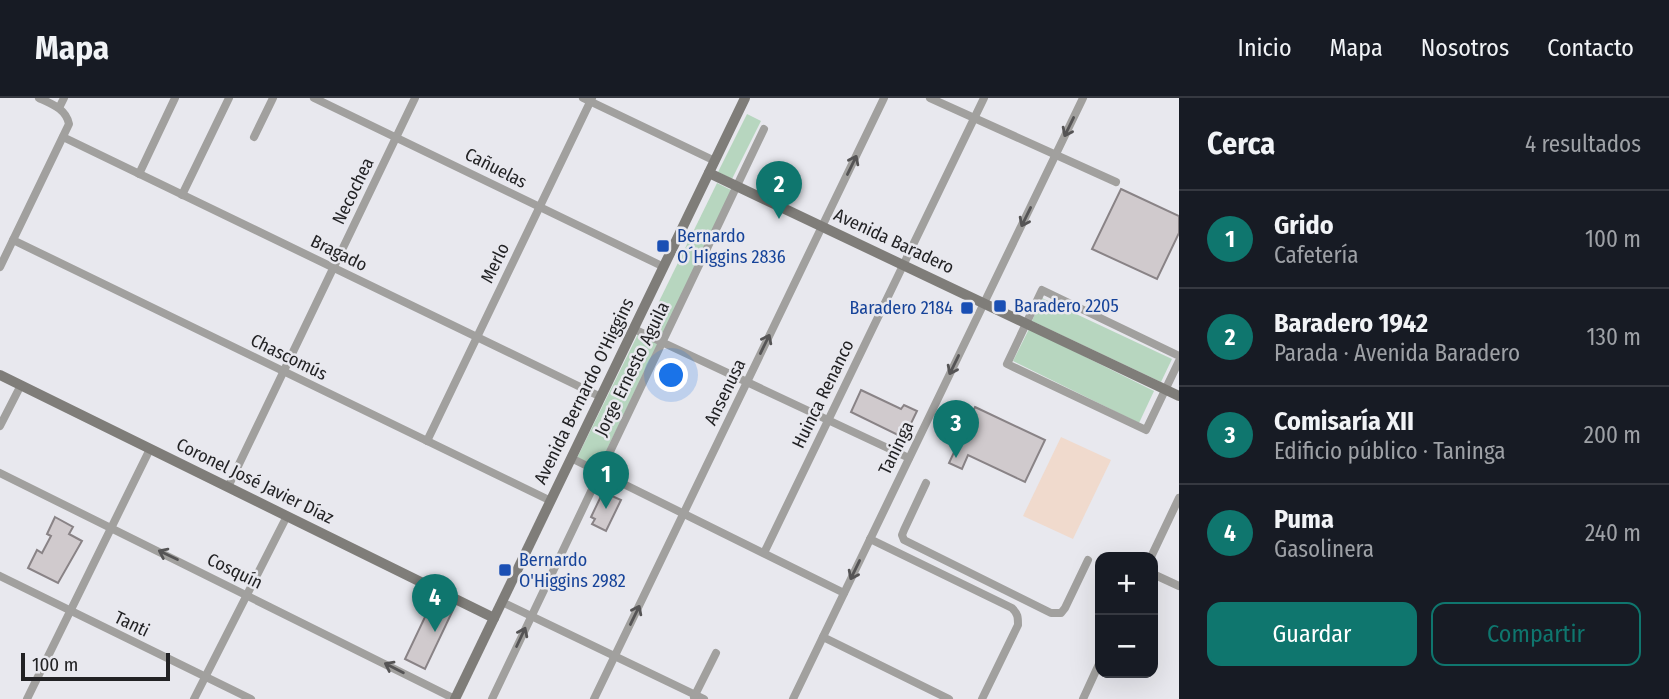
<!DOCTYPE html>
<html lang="es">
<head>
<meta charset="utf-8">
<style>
  :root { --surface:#171b24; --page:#20242c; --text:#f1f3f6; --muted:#9ea1a6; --line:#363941; --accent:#0f766e }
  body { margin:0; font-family:"Fira Sans Condensed",sans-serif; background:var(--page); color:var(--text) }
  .controls { position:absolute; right:21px; bottom:21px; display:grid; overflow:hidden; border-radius:14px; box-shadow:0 7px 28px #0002 }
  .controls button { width:63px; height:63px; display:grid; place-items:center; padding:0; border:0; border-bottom:2px solid var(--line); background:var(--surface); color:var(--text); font:35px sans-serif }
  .scale { position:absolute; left:21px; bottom:18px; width:149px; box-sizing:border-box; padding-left:7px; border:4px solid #222224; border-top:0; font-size:19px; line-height:24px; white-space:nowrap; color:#222224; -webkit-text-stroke:5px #e8e8ee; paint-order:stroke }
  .you { position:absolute; left:672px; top:278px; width:24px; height:24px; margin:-18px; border:5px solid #fff; border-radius:50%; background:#1a73e8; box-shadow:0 0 0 10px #1a73e833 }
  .badge { display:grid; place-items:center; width:46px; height:46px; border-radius:50%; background:var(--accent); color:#fff; font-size:23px; font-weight:700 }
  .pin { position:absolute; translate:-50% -58px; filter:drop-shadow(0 2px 4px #0008) }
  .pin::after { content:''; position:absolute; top:37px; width:24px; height:21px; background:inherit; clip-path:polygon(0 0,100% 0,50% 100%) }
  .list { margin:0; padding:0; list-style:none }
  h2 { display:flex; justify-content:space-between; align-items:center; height:91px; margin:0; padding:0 28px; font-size:30px }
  h2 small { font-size:23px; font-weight:400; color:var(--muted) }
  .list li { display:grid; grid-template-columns:46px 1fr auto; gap:21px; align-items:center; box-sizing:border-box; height:98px; padding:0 28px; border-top:2px solid var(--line) }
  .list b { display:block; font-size:26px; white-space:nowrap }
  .list p { margin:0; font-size:23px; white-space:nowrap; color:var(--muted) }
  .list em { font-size:23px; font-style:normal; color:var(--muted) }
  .actions { display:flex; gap:14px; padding:21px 28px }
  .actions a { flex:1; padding:16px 0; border:2px solid var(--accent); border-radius:14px; text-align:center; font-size:24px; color:var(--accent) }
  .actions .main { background:var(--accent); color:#fff }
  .map { position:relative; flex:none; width:1179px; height:601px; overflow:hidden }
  header { display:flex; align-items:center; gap:42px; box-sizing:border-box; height:98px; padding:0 35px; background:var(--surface); border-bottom:2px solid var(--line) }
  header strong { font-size:33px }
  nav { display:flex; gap:38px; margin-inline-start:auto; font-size:24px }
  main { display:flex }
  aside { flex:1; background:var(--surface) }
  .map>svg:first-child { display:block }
</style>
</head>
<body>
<header>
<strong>Mapa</strong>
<nav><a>Inicio</a><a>Mapa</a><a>Nosotros</a><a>Contacto</a></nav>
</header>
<main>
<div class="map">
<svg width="1179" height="601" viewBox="0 0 1179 601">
  <rect width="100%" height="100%" fill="#e8e8ee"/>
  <polygon fill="#f0dacd" points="1061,339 1111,362 1073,441 1023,418"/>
  <g fill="#b7d6bf">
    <polygon points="747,16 761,23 732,81 718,74"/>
    <polygon points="717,85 733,93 663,235 647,228"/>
    <polygon points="1042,200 1172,261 1161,284 1032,223"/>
    <polygon points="1029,231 1154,293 1139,325 1013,263"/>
    <polygon points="638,236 658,245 598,370 577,360"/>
  </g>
  <g fill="#d0cacd" stroke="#898386" stroke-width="2">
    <polygon points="1121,91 1179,118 1179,135 1157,181 1092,151"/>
    <polygon points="861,292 901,311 904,307 917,313 904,340 851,314"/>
    <polygon points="975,309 1045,342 1025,384 968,357 962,371 949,365"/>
    <polygon points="603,394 621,402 606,433 592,426 595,421 591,419"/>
    <polygon points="55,419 73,429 69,436 82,443 58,485 28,470 37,452 42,455 51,438 47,436"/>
    <polygon points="433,502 453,512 425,571 405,561"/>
  </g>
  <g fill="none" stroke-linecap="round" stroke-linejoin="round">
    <g stroke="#a1a09e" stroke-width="8">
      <polyline points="314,0 664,169"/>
      <polyline points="583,0 715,63"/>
      <polyline points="930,0 1116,84"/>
      <polyline points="59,10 64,0"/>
      <polyline points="63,39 601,299"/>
      <polyline points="254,39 273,0"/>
      <polyline points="139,76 175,0"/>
      <polyline points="182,97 229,0"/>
      <polyline points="13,142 551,403"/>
      <path d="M0,169L69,26C66,11 52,6 39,0"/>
      <polyline points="634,231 909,360"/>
      <polyline points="1179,258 1042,192 1007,266 1146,332 1179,263"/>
      <polyline points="0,328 21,287"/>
      <polyline points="427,343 592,0"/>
      <polyline points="571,360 844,495"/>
      <polyline points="0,375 455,601"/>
      <polyline points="926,385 904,432 902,437 904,442 1051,515 1061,515 1065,510 1088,462"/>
      <polyline points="228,389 415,0"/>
      <path d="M870,441L1012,510C1018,516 1018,519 1018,527L982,601"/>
      <polyline points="764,455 984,0"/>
      <polyline points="1151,459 1179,400"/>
      <polyline points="1153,476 1179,488"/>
      <polyline points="0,478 251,601"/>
      <polyline points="502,504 704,601"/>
      <polyline points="823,539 949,601"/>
      <polyline points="694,599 716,555"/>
      <polyline points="27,601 150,351"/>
      <polyline points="194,601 287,418"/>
      <polyline points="492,601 764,31"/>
      <polyline points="594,601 884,0"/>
      <polyline points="793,601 1083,0"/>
      <polyline points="1083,601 1100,564"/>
    </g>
    <g stroke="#7f7d79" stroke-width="10">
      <polyline points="709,75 1179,298"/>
      <polyline points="0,277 494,520"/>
      <polyline points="455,601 745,0"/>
    </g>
  </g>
  <defs><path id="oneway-shaft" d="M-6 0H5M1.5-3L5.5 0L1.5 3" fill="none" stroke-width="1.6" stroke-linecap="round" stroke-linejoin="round" transform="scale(1.75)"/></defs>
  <g stroke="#555455">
    <use href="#oneway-shaft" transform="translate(1069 29) rotate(116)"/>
    <use href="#oneway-shaft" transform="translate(852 67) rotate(-64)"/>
    <use href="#oneway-shaft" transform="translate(1026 119) rotate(116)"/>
    <use href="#oneway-shaft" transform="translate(765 246) rotate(-64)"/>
    <use href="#oneway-shaft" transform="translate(954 267) rotate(116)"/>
    <use href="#oneway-shaft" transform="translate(168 457) rotate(-154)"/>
    <use href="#oneway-shaft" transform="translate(855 472) rotate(116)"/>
    <use href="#oneway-shaft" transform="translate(635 517) rotate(-64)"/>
    <use href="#oneway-shaft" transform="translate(521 539) rotate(-65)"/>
    <use href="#oneway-shaft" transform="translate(394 570) rotate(-153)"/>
  </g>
  <g fill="#1a4fb4" stroke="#e8e8ee" stroke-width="2.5">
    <rect x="656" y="141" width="14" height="14" rx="3.5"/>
    <rect x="993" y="201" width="14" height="14" rx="3.5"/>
    <rect x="960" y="203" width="14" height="14" rx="3.5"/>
    <rect x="498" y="465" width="14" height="14" rx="3.5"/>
  </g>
  <g text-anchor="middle" stroke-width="5" stroke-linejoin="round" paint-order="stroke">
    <g font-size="18" fill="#222224" stroke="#e8e8ee">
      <text transform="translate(496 70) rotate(27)" y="6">Cañuelas</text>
      <text transform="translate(353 93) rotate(-64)" y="6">Necochea</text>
      <text transform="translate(894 143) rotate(25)" y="6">Avenida Baradero</text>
      <text transform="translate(339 155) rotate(26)" y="6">Bragado</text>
      <text transform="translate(495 165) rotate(-64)" y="6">Merlo</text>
      <text transform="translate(289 259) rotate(26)" y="6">Chascomús</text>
      <text transform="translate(632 271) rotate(-64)" y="6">Jorge Ernesto Aguila</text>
      <text transform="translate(584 293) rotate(-64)" y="6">Avenida Bernardo O'Higgins</text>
      <text transform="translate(725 294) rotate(-64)" y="6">Ansenusa</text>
      <text transform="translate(823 296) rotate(-64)" y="6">Huinca Renanco</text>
      <text transform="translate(896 350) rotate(-64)" y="6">Taninga</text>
      <text transform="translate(255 383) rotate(26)" y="6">Coronel José Javier Díaz</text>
      <text transform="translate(235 473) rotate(26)" y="6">Cosquín</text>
      <text transform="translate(132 526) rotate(26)" y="6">Tanti</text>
    </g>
    <g font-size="18" fill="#164399" stroke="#e8e8ee" text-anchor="start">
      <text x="677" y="144">Bernardo<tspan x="677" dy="21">O´Higgins 2836</tspan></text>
      <text x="1014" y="214">Baradero 2205</text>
      <text x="953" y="216" text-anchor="end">Baradero 2184</text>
      <text x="519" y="468">Bernardo<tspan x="519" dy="21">O'Higgins 2982</tspan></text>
    </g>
  </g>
</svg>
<div class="controls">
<button>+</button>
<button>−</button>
</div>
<div class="scale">100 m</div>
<div class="you"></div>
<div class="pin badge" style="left:606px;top:411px">1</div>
<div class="pin badge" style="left:779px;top:121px">2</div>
<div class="pin badge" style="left:956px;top:360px">3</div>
<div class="pin badge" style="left:435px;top:534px">4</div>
</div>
<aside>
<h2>Cerca<small>4 resultados</small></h2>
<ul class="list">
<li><span class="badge">1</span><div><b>Grido</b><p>Cafetería</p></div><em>100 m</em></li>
<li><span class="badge">2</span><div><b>Baradero 1942</b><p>Parada · Avenida Baradero</p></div><em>130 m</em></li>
<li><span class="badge">3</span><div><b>Comisaría XII</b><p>Edificio público · Taninga</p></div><em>200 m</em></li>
<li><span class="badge">4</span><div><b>Puma</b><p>Gasolinera</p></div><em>240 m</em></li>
</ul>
<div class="actions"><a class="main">Guardar</a><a>Compartir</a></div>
</aside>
</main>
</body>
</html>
